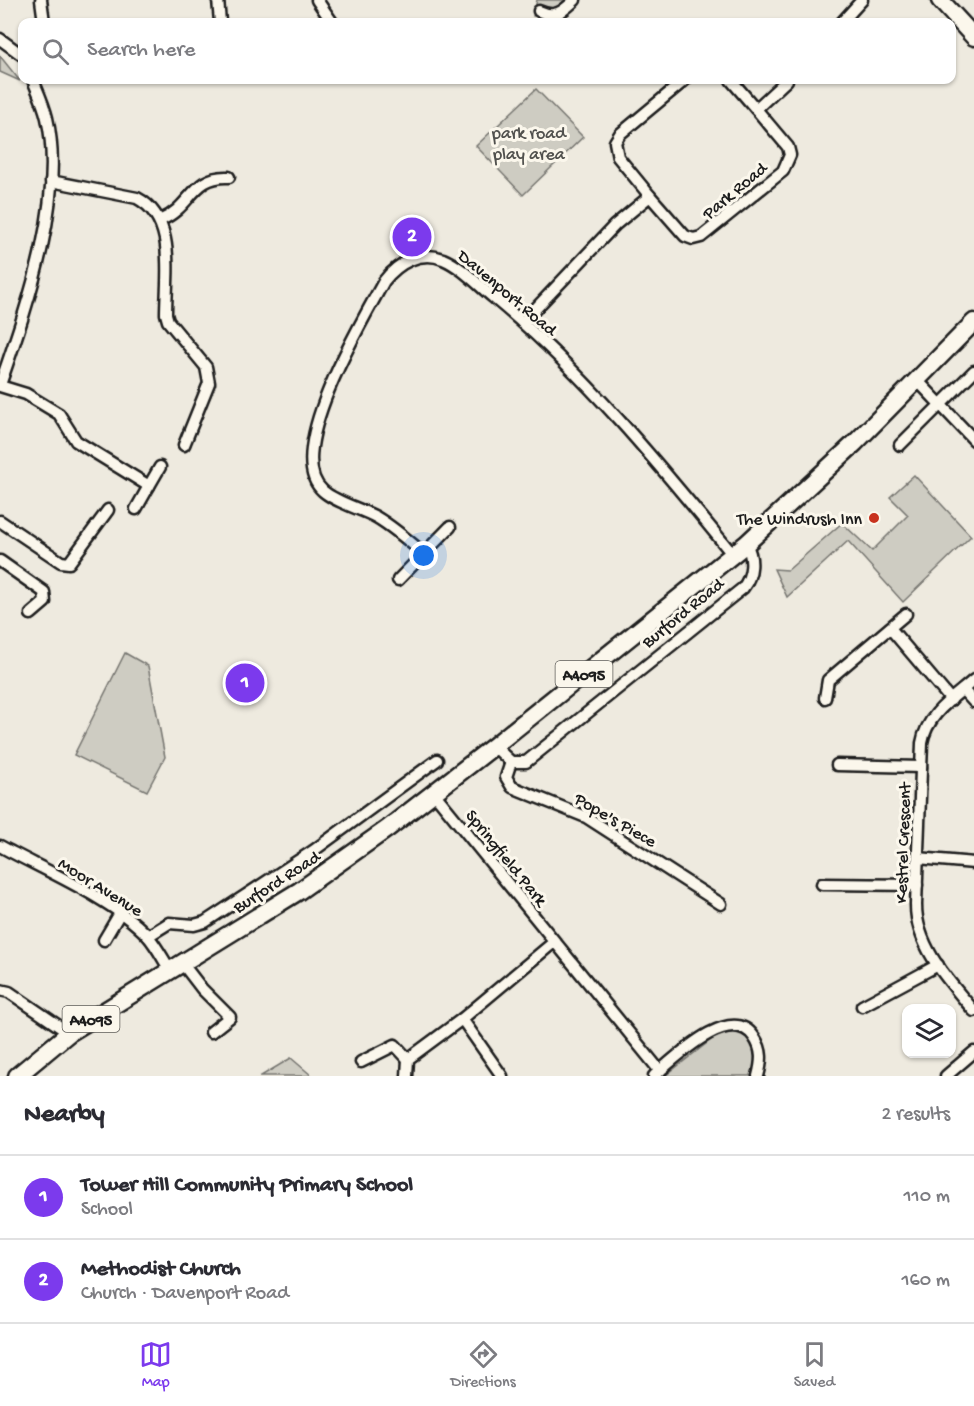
<!DOCTYPE html>
<html lang="en">
<head>
<meta charset="utf-8">
<style>
  :root { --surface:#fff; --page:#f2f2f3; --text:#2b2b33; --muted:#7c7c81; --line:#e1e1e2; --accent:#7c3aed }
  body { margin:0; font-family:"Gochi Hand",sans-serif; background:var(--page); color:var(--text) }
  .controls { position:absolute; right:18px; bottom:18px; display:grid; overflow:hidden; border-radius:12px; box-shadow:0 2px 4px #0004 }
  .controls button { width:54px; height:54px; display:grid; place-items:center; padding:0; border:0; border-bottom:2px solid var(--line); background:var(--surface); color:var(--text); font:30px sans-serif }
  .you { position:absolute; left:424px; top:556px; width:21px; height:21px; margin:-15px; border:4px solid #fff; border-radius:50%; background:#1a73e8; box-shadow:0 0 0 9px #1a73e833 }
  .badge { display:grid; place-items:center; width:39px; height:39px; border-radius:50%; background:var(--accent); color:#fff; font-size:20px; font-weight:700 }
  .pin { position:absolute; translate:-50% -50%; border:3px solid #fff; box-shadow:0 2px 6px #0006 }
  .list { margin:0; padding:0; list-style:none }
  h2 { display:flex; justify-content:space-between; align-items:center; height:78px; margin:0; padding:0 24px; font-size:26px }
  h2 small { font-size:20px; font-weight:400; color:var(--muted) }
  .list li { display:grid; grid-template-columns:39px 1fr auto; gap:18px; align-items:center; box-sizing:border-box; height:84px; padding:0 24px; border-top:2px solid var(--line) }
  .list b { display:block; font-size:22px; white-space:nowrap }
  .list p { margin:0; font-size:20px; white-space:nowrap; color:var(--muted) }
  .list em { font-size:20px; font-style:normal; color:var(--muted) }
  .icon { flex:none; width:33px; height:33px; fill:none; stroke:currentColor; stroke-width:2; stroke-linecap:round; stroke-linejoin:round }
  .map { position:relative; flex:none; width:974px; height:1076px; overflow:hidden }
  .search { position:absolute; background:var(--surface); box-shadow:0 2px 4px #0004; left:18px; right:18px; top:18px; height:66px; display:flex; align-items:center; gap:15px; box-sizing:border-box; padding:0 21px; border-radius:12px; color:var(--muted); font-size:22px }
  .sheet { height:246px; background:var(--surface) }
  nav { display:flex; justify-content:space-around; align-items:center; box-sizing:border-box; height:84px; border-top:2px solid var(--line); background:var(--surface); font-size:16px; color:var(--muted) }
  nav a { display:grid; justify-items:center; gap:3px }
  nav .on { color:var(--accent) }
  .map>svg:first-child { display:block }
</style>
</head>
<body>
<div class="map">
<svg width="974" height="1076" viewBox="0 0 974 1076">
  <rect width="100%" height="100%" fill="#eeeadf"/>
  <filter id="ink" filterUnits="userSpaceOnUse"><feTurbulence type="fractalNoise" baseFrequency=".0167" numOctaves="2"/><feDisplacementMap in="SourceGraphic" scale="12" xChannelSelector="R" yChannelSelector="G"/><feConvolveMatrix kernelMatrix="1 2 1 2 8 2 1 2 1" color-interpolation-filters="sRGB"/></filter>
  <g filter="url(#ink)">
    <g fill="#ceccc2" stroke="#75746f" stroke-width="1.5">
      <polygon points="537,0 573,0 553,19 533,16"/>
      <polygon points="0,56 20,81 0,72"/>
      <polygon points="536,89 583,137 523,195 476,146"/>
      <polygon points="914,475 971,536 903,602 848,541 787,597 774,569 788,570 842,523 872,551 908,515 890,497"/>
      <polygon points="125,653 148,666 165,757 147,791 74,755"/>
      <path d="M720,1033C753,1029 758,1048 753,1076H665Z"/>
      <polygon points="291,1058 312,1076 261,1076"/>
    </g>
    <g fill="none" stroke-linecap="round" stroke-linejoin="round">
      <defs>
        <g id="street">
          <polyline points="41,0 44,22"/>
          <polyline points="218,0 220,22"/>
          <polyline points="317,0 332,22"/>
          <path d="M539,11C556,19 563,11 575,0"/>
          <polyline points="842,22 862,0"/>
          <polyline points="0,39 22,55"/>
          <polyline points="731,80 756,109"/>
          <path d="M51,181L137,198C177,219 166,275 166,314L168,321L206,367L209,383L184,445"/>
          <polyline points="650,196 618,157 615,142 620,134 685,80"/>
          <path d="M161,220C192,207 192,175 229,177"/>
          <polyline points="523,322 615,225 650,196 685,236 693,239 701,237 783,171 790,155 788,147 756,109 787,80"/>
          <polyline points="917,380 974,440"/>
          <path d="M0,385C26,309 66,199 47,118C44,105 38,92 33,80"/>
          <polyline points="0,386 26,394 59,414 76,441 149,486 160,467"/>
          <polyline points="900,445 974,371"/>
          <polyline points="136,509 149,486"/>
          <polyline points="0,521 61,562 69,563 108,510"/>
          <path d="M423,553C408,540 393,527 376,517C359,508 337,503 323,491C281,455 363,320 384,281C398,263 420,250 443,259C462,267 478,285 494,298C584,373 659,464 733,555"/>
          <polyline points="0,561 44,592 45,602 31,614"/>
          <polyline points="398,580 450,527"/>
          <polyline points="890,628 951,700"/>
          <path d="M974,680C952,699 927,714 922,743L916,905C916,947 949,981 974,1011"/>
          <polyline points="963,690 974,702"/>
          <polyline points="825,698 828,680 906,614"/>
          <path d="M494,746L511,762H526L743,588C753,575 754,558 746,544"/>
          <polyline points="511,762 506,777 512,787 586,817 721,904"/>
          <polyline points="837,765 921,767"/>
          <polyline points="434,793 660,1071"/>
          <path d="M0,846C44,870 113,899 147,935C156,945 163,959 170,970"/>
          <polyline points="918,858 974,863"/>
          <polyline points="822,884 917,885"/>
          <polyline points="148,936 169,923 194,925 205,922 313,851 437,760"/>
          <polyline points="104,940 120,913"/>
          <polyline points="182,963 202,989 230,1017 211,1032"/>
          <polyline points="0,990 9,992 69,1033"/>
          <polyline points="862,1006 938,965"/>
          <polyline points="462,1019 502,1076"/>
          <polyline points="361,1062 395,1045 408,1059"/>
          <polyline points="407,1076 408,1059 462,1019 554,942"/>
          <path d="M654,1076C674,1059 731,1002 754,1037C763,1050 762,1061 758,1076"/>
          <polyline points="946,1076 974,1052"/>
        </g>
        <g id="primary">
          <polyline points="940,0 974,37"/>
          <polyline points="17,1076 69,1033 299,891 387,829 494,746 746,544 855,443 974,322"/>
        </g>
      </defs>
      <use href="#street" stroke="#1c1c1c" stroke-width="15"/>
      <use href="#primary" stroke="#1c1c1c" stroke-width="21"/>
      <use href="#street" stroke="#fbf7ec" stroke-width="10"/>
      <use href="#primary" stroke="#fbf7ec" stroke-width="16"/>
    </g>
  </g>
  <circle fill="#c8321e" stroke="#fbf7ec" stroke-width="2" cx="874" cy="518" r="6"/>
  <g text-anchor="middle" stroke-width="6" stroke-linejoin="round" paint-order="stroke">
    <g fill="#fbf7ec" stroke="#5f5e5a" stroke-width="1.5">
      <rect x="555.5" y="661" width="57" height="26" rx="4.5"/>
      <rect x="62.5" y="1006" width="57" height="26" rx="4.5"/>
    </g>
    <g font-size="16" font-weight="bold" fill="#1c1c1c">
      <text x="584" y="680">A4095</text>
      <text x="91" y="1025">A4095</text>
    </g>
    <g font-size="18" fill="#51514e" stroke="#fbf7ec">
      <text x="529" y="138">park road<tspan x="529" dy="21">play area</tspan></text>
    </g>
    <g font-size="18" fill="#1c1c1c" stroke="#fbf7ec">
      <text transform="translate(734 190) rotate(-40)" y="6">Park Road</text>
      <text transform="translate(508 292) rotate(40)" y="6">Davenport Road</text>
      <text transform="translate(682 612) rotate(-39)" y="6">Burford Road</text>
      <text transform="translate(616 819) rotate(30)" y="6">Pope's Piece</text>
      <text transform="translate(902 843) rotate(-88)" y="6">Kestrel Crescent</text>
      <text transform="translate(507 857) rotate(51)" y="6">Springfield Park</text>
      <text transform="translate(276 881) rotate(-33)" y="6">Burford Road</text>
      <text transform="translate(101 886) rotate(32)" y="6">Moor Avenue</text>
    </g>
    <g font-size="18" fill="#1c1c1c" stroke="#fbf7ec" text-anchor="end">
      <text x="862" y="524">The Windrush Inn</text>
    </g>
  </g>
</svg>
<div class="controls">
<button><svg class="icon" aria-label="layers" viewBox="0 0 24 24"><path d="M12 4l9 5-9 5-9-5zM3 14l9 5 9-5"/></svg></button>
</div>
<div class="you"></div>
<div class="pin badge" style="left:245px;top:683px">1</div>
<div class="pin badge" style="left:412px;top:237px">2</div>
<div class="search"><svg class="icon" aria-label="search" viewBox="0 0 24 24"><circle cx="10" cy="10" r="6"/><path d="M15 15l6 6"/></svg>Search here</div>
</div>
<section class="sheet">
<h2>Nearby<small>2 results</small></h2>
<ul class="list">
<li><span class="badge">1</span><div><b>Tower Hill Community Primary School</b><p>School</p></div><em>110 m</em></li>
<li><span class="badge">2</span><div><b>Methodist Church</b><p>Church · Davenport Road</p></div><em>160 m</em></li>
</ul>
</section>
<nav>
<a class="on"><svg class="icon" aria-label="map" viewBox="0 0 24 24"><path d="M3 6l6-2 6 2 6-2v14l-6 2-6-2-6 2zM9 4v14M15 6v14"/></svg>Map</a>
<a><svg class="icon" aria-label="directions" viewBox="0 0 24 24"><path d="M12 3l9 9-9 9-9-9zM9 14v-3h6M13 9l2 2-2 2"/></svg>Directions</a>
<a><svg class="icon" aria-label="saved" viewBox="0 0 24 24"><path d="M7 4h10v16l-5-4-5 4z"/></svg>Saved</a>
</nav>
</body>
</html>
